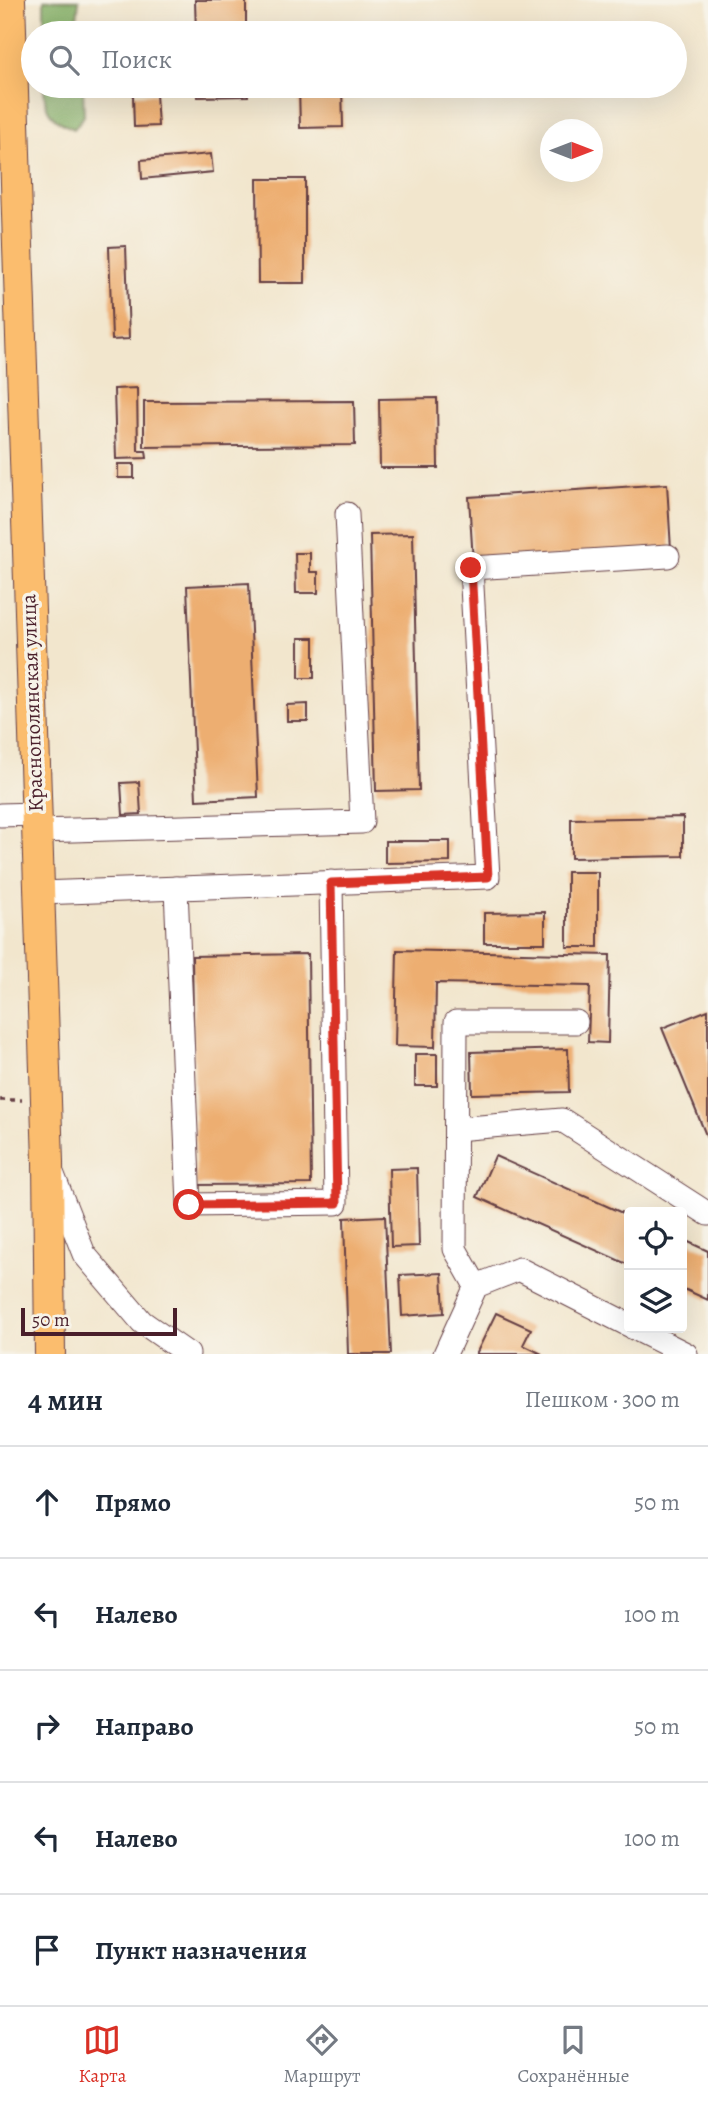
<!DOCTYPE html>
<html lang="ru">
<head>
<meta charset="utf-8">
<style>
  :root { --surface:#fff; --page:#f6f6f7; --text:#1f2937; --muted:#747a83; --line:#e0e1e3; --accent:#d93025 }
  body { margin:0; font-family:Alegreya,serif; background:var(--page); color:var(--text) }
  .controls { position:absolute; right:21px; bottom:21px; display:grid; overflow:hidden; border-radius:7px; box-shadow:0 7px 28px #0002 }
  .controls button { width:63px; height:63px; display:grid; place-items:center; padding:0; border:0; border-bottom:2px solid var(--line); background:var(--surface); color:var(--text); font:35px sans-serif }
  .compass { position:absolute; left:540px; top:119px; width:63px; height:63px; border-radius:50%; background:var(--surface); box-shadow:0 7px 28px #0002; rotate:90deg }
  .scale { position:absolute; left:21px; bottom:18px; width:156px; box-sizing:border-box; padding-left:7px; border:4px solid #4a1f2b; border-top:0; font-size:19px; line-height:24px; white-space:nowrap; color:#4a1f2b; -webkit-text-stroke:5px #f7f3e8; paint-order:stroke }
  .stop { position:absolute; width:21px; height:21px; margin:-16px; border:5px solid #d93025; border-radius:50%; background:#fff }
  .stop.end { background:#d93025; border-color:#fff; box-shadow:0 2px 7px #0008 }
  .list { margin:0; padding:0; list-style:none }
  h2 { display:flex; justify-content:space-between; align-items:center; height:91px; margin:0; padding:0 28px; font-size:30px }
  h2 small { font-size:23px; font-weight:400; color:var(--muted) }
  .list li { display:grid; grid-template-columns:46px 1fr auto; gap:21px; align-items:center; box-sizing:border-box; height:112px; padding:0 28px; border-top:2px solid var(--line) }
  .list b { display:block; font-size:26px; white-space:nowrap }
  .list em { font-size:23px; font-style:normal; color:var(--muted) }
  .icon { flex:none; width:38px; height:38px; fill:none; stroke:currentColor; stroke-width:2; stroke-linecap:round; stroke-linejoin:round }
  .map { position:relative; flex:none; width:708px; height:1354px; overflow:hidden }
  .search { position:absolute; background:var(--surface); box-shadow:0 7px 28px #0002; left:21px; right:21px; top:21px; height:77px; display:flex; align-items:center; gap:18px; box-sizing:border-box; padding:0 24px; border-radius:38px; color:var(--muted); font-size:26px }
  .sheet { height:651px; background:var(--surface) }
  nav { display:flex; justify-content:space-around; align-items:center; box-sizing:border-box; height:98px; border-top:2px solid var(--line); background:var(--surface); font-size:19px; color:var(--muted) }
  nav a { display:grid; justify-items:center; gap:4px }
  nav .on { color:var(--accent) }
  .map>svg:first-child { display:block }
</style>
</head>
<body>
<div class="map">
<svg width="708" height="1354" viewBox="0 0 708 1354">
  <rect width="100%" height="100%" fill="#f7f3e8"/>
  <filter id="ink" filterUnits="userSpaceOnUse"><feTurbulence type="fractalNoise" baseFrequency=".0143" numOctaves="2"/><feDisplacementMap in="SourceGraphic" scale="14" xChannelSelector="R" yChannelSelector="G"/><feConvolveMatrix kernelMatrix="1 2 1 2 8 2 1 2 1" color-interpolation-filters="sRGB"/></filter>
  <filter id="wash" filterUnits="userSpaceOnUse"><feTurbulence type="fractalNoise" baseFrequency=".00686" numOctaves="4" result="noise"/><feDisplacementMap in="SourceGraphic" scale="28" xChannelSelector="R" yChannelSelector="G"/><feGaussianBlur stdDeviation="1.57" result="paint"/><feColorMatrix in="noise" values="0 0 0 0 0 0 0 0 0 0 0 0 0 0 0 0 0 1.4 0 .05"/><feComposite in="paint" operator="in"/></filter>
  <g filter="url(#wash)">
    <rect width="100%" height="100%" fill="#f2e6cd"/>
    <g fill="#84af66" stroke="#676748" stroke-width="2">
      <polygon points="44,0 79,0 77,20 79,33 44,33"/>
      <path d="M44,86H83L84,116L74,129C50,119 44,111 44,86Z"/>
    </g>
    <g id="blocks">
      <g fill="#edae71">
        <polygon points="195,0 246,0 246,33 196,33"/>
        <polygon points="341,25 341,33 297,33 297,26"/>
        <polygon points="197,86 247,86 248,96 197,97"/>
        <polygon points="299,86 342,86 343,127 300,128"/>
        <polygon points="156,94 158,126 134,127 133,95"/>
        <polygon points="211,154 213,172 142,179 141,160"/>
        <polygon points="257,179 305,179 305,283 258,283"/>
        <polygon points="126,246 129,339 112,340 109,247"/>
        <polygon points="137,388 138,451 146,451 147,458 116,459 114,389"/>
        <polygon points="437,398 438,468 380,468 379,399"/>
        <polygon points="354,401 355,445 144,447 144,402"/>
        <rect x="118" y="464" width="16" height="14"/>
        <polygon points="667,484 671,549 473,562 469,497"/>
        <polygon points="413,534 419,790 376,791 370,535"/>
        <polygon points="295,553 310,553 310,572 318,572 318,593 296,593"/>
        <polygon points="249,583 258,797 196,800 187,586"/>
        <rect x="299" y="638" width="15" height="40"/>
        <polygon points="308,704 308,721 287,721 287,705"/>
        <polygon points="139,782 141,814 123,815 121,783"/>
        <polygon points="683,817 683,856 571,858 571,819"/>
        <polygon points="385,841 450,841 450,862 385,863"/>
        <rect x="567" y="872" width="31" height="75"/>
        <polygon points="545,912 545,943 484,943 484,913"/>
        <polygon points="397,950 610,955 608,1043 588,1042 590,986 436,983 435,1047 395,1046"/>
        <polygon points="308,954 311,1184 196,1185 192,956"/>
        <polygon points="708,1010 708,1140 662,1028"/>
        <polygon points="568,1049 569,1092 472,1094 471,1052"/>
        <rect x="415" y="1054" width="22" height="32"/>
        <polygon points="495,1156 629,1216 629,1265 477,1197"/>
        <polygon points="417,1168 419,1246 391,1247 389,1169"/>
        <polygon points="385,1216 391,1354 348,1354 344,1218"/>
        <polygon points="682,1239 708,1251 708,1300 682,1288"/>
        <polygon points="442,1273 444,1313 402,1316 400,1275"/>
        <polygon points="496,1313 531,1329 523,1345 542,1354 476,1354"/>
      </g>
    </g>
  </g>
  <g filter="url(#ink)">
    <use href="#blocks" fill-opacity="0" stroke="#633d43" stroke-width="2"/>
    <g fill="none" stroke-linecap="round" stroke-linejoin="round">
      <defs>
        <g id="minor">
          <polyline points="0,815 36,814"/>
          <polyline points="37,831 362,822 347,514"/>
          <polyline points="176,888 189,1205 336,1203 331,882"/>
          <polyline points="39,893 488,877 471,568 668,556"/>
          <polyline points="456,1129 562,1120 708,1214"/>
          <polyline points="53,1175 84,1254 142,1322 188,1354"/>
          <polyline points="476,1286 455,1249 456,1022 576,1022"/>
          <polyline points="634,1328 686,1354"/>
          <polyline points="445,1354 476,1286 519,1269 629,1325"/>
        </g>
        <polyline id="major" points="10,0 48,1162 50,1354"/>
      </defs>
      <use href="#minor" stroke="#633d43" stroke-width="25"/>
      <use href="#major" stroke="#633d43" stroke-width="32"/>
      <polyline stroke="#633d43" stroke-width="3.5" stroke-dasharray="5 5" stroke-linecap="butt" points="0,1100 22,1100"/>
      <use href="#minor" stroke="#fff" stroke-width="23"/>
      <use href="#major" stroke="#fbbd6e" stroke-width="30"/>
    </g>
  </g>
  <g fill="none" stroke-linecap="round" stroke-linejoin="round" filter="url(#ink)">
    <polyline stroke="#d93025" stroke-width="9" points="189,1205 337,1203 331,883 488,877 471,568"/>
  </g>
  <g text-anchor="middle" stroke-width="7" stroke-linejoin="round" paint-order="stroke">
    <g font-size="21" fill="#4a1f2b" stroke="#f7f3e8">
      <text transform="translate(32 703) rotate(-92)" y="7">Краснополянская улица</text>
    </g>
  </g>
</svg>
<div class="controls">
<button><svg class="icon" aria-label="locate" viewBox="0 0 24 24"><circle cx="12" cy="12" r="6"/><path d="M12 2v4M12 18v4M2 12h4M18 12h4"/></svg></button>
<button><svg class="icon" aria-label="layers" viewBox="0 0 24 24"><path d="M12 4l9 5-9 5-9-5zM3 14l9 5 9-5"/></svg></button>
</div>
<svg class="compass" viewBox="-18 -18 36 36"><path d="M0-13l5 13h-10z" fill="#e53935"/><path d="M0 13l5-13h-10z" fill="#747a83"/></svg>
<div class="scale">50 m</div>
<div class="stop" style="left:189px;top:1205px"></div>
<div class="stop end" style="left:471px;top:568px"></div>
<div class="search"><svg class="icon" aria-label="search" viewBox="0 0 24 24"><circle cx="10" cy="10" r="6"/><path d="M15 15l6 6"/></svg>Поиск</div>
</div>
<section class="sheet">
<h2>4 мин<small>Пешком · 300 m</small></h2>
<ul class="list">
<li><svg class="icon" aria-label="ahead" viewBox="0 0 24 24"><path d="M12 20V5M6 11l6-6 6 6"/></svg><div><b>Прямо</b></div><em>50 m</em></li>
<li><svg class="icon" aria-label="left" viewBox="0 0 24 24"><path d="M17 20v-9H6M10 6l-5 5 5 5"/></svg><div><b>Налево</b></div><em>100 m</em></li>
<li><svg class="icon" aria-label="right" viewBox="0 0 24 24"><path d="M7 20v-9h11M14 6l5 5-5 5"/></svg><div><b>Направо</b></div><em>50 m</em></li>
<li><svg class="icon" aria-label="left" viewBox="0 0 24 24"><path d="M17 20v-9H6M10 6l-5 5 5 5"/></svg><div><b>Налево</b></div><em>100 m</em></li>
<li><svg class="icon" aria-label="arrive" viewBox="0 0 24 24"><path d="M6 21V4h12l-3 4 3 4H6"/></svg><div><b>Пункт назначения</b></div></li>
</ul>
</section>
<nav>
<a class="on"><svg class="icon" aria-label="map" viewBox="0 0 24 24"><path d="M3 6l6-2 6 2 6-2v14l-6 2-6-2-6 2zM9 4v14M15 6v14"/></svg>Карта</a>
<a><svg class="icon" aria-label="directions" viewBox="0 0 24 24"><path d="M12 3l9 9-9 9-9-9zM9 14v-3h6M13 9l2 2-2 2"/></svg>Маршрут</a>
<a><svg class="icon" aria-label="saved" viewBox="0 0 24 24"><path d="M7 4h10v16l-5-4-5 4z"/></svg>Сохранённые</a>
</nav>
</body>
</html>
